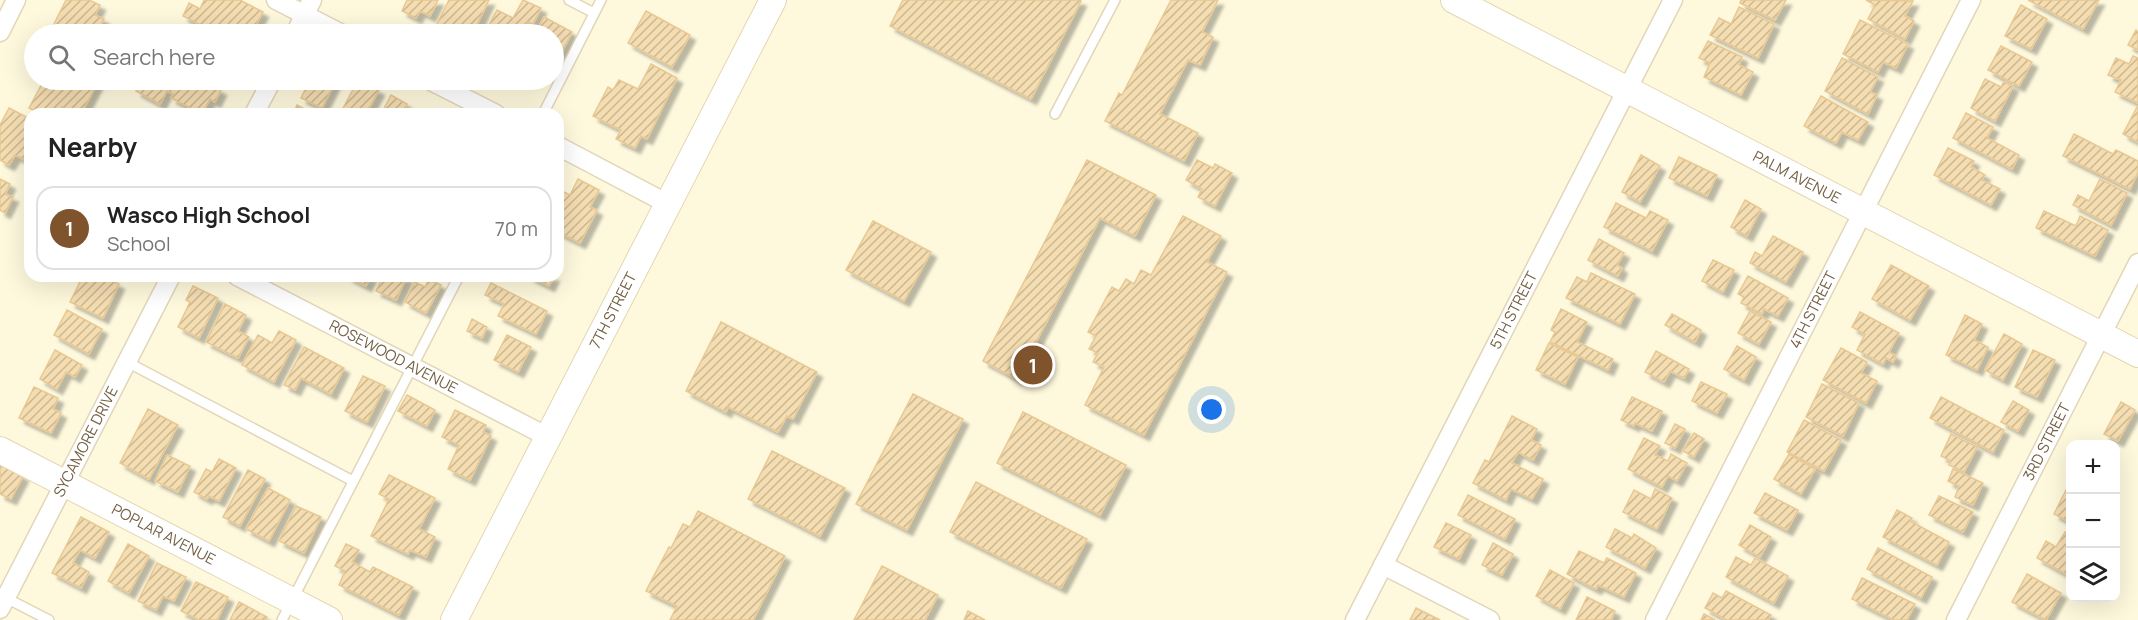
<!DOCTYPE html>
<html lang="en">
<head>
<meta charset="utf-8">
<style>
  :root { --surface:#fff; --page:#f2f2f2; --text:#222; --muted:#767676; --line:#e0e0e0; --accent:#7f532c }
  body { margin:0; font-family:Manrope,sans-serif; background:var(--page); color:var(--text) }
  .controls { position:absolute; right:18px; bottom:18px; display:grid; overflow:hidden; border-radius:12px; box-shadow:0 6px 24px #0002 }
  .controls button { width:54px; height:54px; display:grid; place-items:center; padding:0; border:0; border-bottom:2px solid var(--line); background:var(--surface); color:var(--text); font:30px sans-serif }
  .you { position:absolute; left:1212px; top:410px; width:21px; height:21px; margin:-15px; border:4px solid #fff; border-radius:50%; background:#1a73e8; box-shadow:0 0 0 9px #1a73e833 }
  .badge { display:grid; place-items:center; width:39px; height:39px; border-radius:50%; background:var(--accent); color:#fff; font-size:20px; font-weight:700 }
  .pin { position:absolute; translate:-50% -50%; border:3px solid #fff; box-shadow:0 2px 6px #0006 }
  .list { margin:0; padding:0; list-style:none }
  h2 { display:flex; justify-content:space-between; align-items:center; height:78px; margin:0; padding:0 24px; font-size:26px }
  h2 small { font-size:20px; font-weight:400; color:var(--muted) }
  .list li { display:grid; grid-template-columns:39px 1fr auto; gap:18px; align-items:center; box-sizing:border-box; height:84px; margin:0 12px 12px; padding:0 12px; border:2px solid var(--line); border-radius:18px }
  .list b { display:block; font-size:22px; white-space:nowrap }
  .list p { margin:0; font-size:20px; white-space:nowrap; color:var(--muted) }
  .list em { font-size:20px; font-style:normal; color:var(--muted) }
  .icon { flex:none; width:33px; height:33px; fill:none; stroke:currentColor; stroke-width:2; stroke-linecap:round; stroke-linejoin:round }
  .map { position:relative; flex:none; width:2138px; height:620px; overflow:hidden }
  .search { position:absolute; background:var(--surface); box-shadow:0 6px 24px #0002; left:24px; top:24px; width:540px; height:66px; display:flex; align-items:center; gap:15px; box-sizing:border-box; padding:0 21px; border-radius:33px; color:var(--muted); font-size:22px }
  .panel { position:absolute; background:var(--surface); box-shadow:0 6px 24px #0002; left:24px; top:108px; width:540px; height:174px; border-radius:18px }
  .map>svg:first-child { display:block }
</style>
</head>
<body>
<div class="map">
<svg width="2138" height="620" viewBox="0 0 2138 620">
  <defs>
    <pattern id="building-hatch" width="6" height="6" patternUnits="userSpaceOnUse" patternTransform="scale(1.5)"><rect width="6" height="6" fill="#f5ddb2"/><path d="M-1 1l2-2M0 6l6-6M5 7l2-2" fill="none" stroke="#cbb792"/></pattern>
    <filter id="shadow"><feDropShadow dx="5.5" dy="5.5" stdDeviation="1.5" flood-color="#0004"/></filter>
  </defs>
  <rect width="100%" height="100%" fill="#fef9dd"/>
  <g fill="url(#building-hatch)" stroke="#e9c892" stroke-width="1.5" filter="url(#shadow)">
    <polygon points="66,0 89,0 100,5 95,15 104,19 96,34 49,34"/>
    <polygon points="204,0 240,0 263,12 251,34 239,34 229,29 226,34 218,34 183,16 189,3 200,9"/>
    <polygon points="407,0 438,0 430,16 420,11 416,18 402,11"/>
    <polygon points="449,0 489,0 473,33 458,25 453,34 436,26"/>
    <polygon points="523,0 541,8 533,24 527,22 521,34 484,34 497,10 513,18"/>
    <polygon points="903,0 1079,0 1081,1 1031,99 890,26"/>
    <polygon points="1171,0 1218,0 1202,32 1213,37 1200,65 1188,60 1160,114 1198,133 1184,161 1105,121 1119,93 1122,95"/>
    <polygon points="1741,0 1786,0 1775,20 1740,3"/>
    <polygon points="1866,0 1913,1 1905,16 1914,21 1905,39 1868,19 1875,5"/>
    <polygon points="2028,0 2099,0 2083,29"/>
    <polygon points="2021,5 2047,19 2031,49 2005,36"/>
    <polygon points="1739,7 1774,24 1758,58 1710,35 1719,18 1731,24"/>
    <polygon points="646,11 690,35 672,67 628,43"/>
    <polygon points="544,17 572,32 554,67 554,34 535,34"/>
    <polygon points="1860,20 1908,44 1896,68 1883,62 1878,72 1843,54"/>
    <polygon points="2136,30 2138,32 2138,50 2128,45"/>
    <polygon points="1708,41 1742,57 1739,65 1753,72 1741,95 1704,77 1710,63 1699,58"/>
    <polygon points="2001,46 2032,62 2019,86 1988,70"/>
    <polygon points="2133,56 2138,58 2138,103 2115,92 2121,80 2108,75 2116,58 2129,64"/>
    <polygon points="1842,58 1878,77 1870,92 1877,95 1868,114 1825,91"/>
    <polygon points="651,64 677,78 647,139 641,136 635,148 616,139 621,130 593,116 608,87 613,90 619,80 638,89"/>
    <polygon points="1985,79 2001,87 2004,82 2013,86 1995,121 1971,108"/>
    <polygon points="44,80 93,80 98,82 81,114 75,114 62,107 58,114 40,114 29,108"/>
    <polygon points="161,80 172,80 179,83 181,80 200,80 221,90 215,102 210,99 202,114 171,98 173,94 167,91 160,104 136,91 141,81 156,88"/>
    <polygon points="310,80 336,80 322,108 301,98"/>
    <polygon points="358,80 379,90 366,114 340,114"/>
    <polygon points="391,95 407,104 402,114 381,114"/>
    <polygon points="1821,96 1868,122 1858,140 1842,132 1836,143 1804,126"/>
    <polygon points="297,105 314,114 293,114"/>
    <polygon points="2137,107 2138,107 2138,142 2123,134"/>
    <polygon points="9,108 30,119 30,155 27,161 15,155 9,165 0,160 0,125"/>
    <polygon points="1966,113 1993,127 1987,138 2019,155 2012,169 1953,138"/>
    <polygon points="2074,134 2113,154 2116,150 2138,161 2138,172 2130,189 2063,156"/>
    <polygon points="1948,148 1974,161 1971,167 1985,175 1982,180 2000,189 1991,205 1934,175"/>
    <polygon points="1641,155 1660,166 1640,202 1622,192"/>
    <polygon points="1679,157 1717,175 1707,196 1669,178"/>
    <polygon points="1087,160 1156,195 1135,236 1100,218 1017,379 983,361"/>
    <polygon points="1197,160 1213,168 1215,164 1232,173 1215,206 1198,197 1202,189 1186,180"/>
    <polygon points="0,179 10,184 5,194 13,197 5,213 0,210"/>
    <polygon points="578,179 599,190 590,207 597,210 580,243 558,232 558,217 563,206 558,203 564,192 570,195"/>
    <polygon points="2100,179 2127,193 2111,225 2073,205 2078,195 2089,201"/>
    <polygon points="1745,200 1761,209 1747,236 1731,227"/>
    <polygon points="1616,203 1646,218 1650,211 1668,220 1652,251 1604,227"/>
    <polygon points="2044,211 2076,226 2080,216 2108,230 2095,256 2036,228"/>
    <polygon points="1183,216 1221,236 1207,262 1227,272 1144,435 1085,405 1104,367 1093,362 1098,353 1089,349 1096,336 1088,332 1112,287 1119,291 1126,279 1134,284 1141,270 1151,275"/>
    <polygon points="873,221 931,252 904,301 846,270"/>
    <polygon points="1773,236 1803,252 1786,282 1750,263 1755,252 1762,256"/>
    <polygon points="1599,239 1624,253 1617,265 1622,268 1618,276 1588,260"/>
    <polygon points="1713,260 1734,270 1723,292 1702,281"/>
    <polygon points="1891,265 1929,286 1910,320 1872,299"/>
    <polygon points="1591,273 1635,294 1620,324 1566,298 1577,277 1587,282"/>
    <polygon points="76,276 102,276 119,284 103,318 70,302 80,282 75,280"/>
    <polygon points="347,276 371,276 366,286"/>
    <polygon points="383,276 407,277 396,300 376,291"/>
    <polygon points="529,276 554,276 549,286"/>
    <polygon points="1748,276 1788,298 1778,316 1764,309 1762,314 1741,303 1744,297 1738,294"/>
    <polygon points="429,279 441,285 426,313 405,302 415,282 425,287"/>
    <polygon points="491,283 547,311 536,334 498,316 504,304 485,295"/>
    <polygon points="193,286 218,298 199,338 178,327 190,302 186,300"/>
    <polygon points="225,304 246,315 238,331 249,337 238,358 206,342"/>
    <polygon points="1561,309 1587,322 1577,342 1613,359 1608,370 1550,342 1555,332 1551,330"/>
    <polygon points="67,310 102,329 89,354 54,335"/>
    <polygon points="1750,311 1771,322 1759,344 1738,333"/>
    <polygon points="1860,312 1899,333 1889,352 1896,356 1893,362 1886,358 1883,364 1857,350 1865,334 1852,327"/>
    <polygon points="1672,314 1701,330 1695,342 1665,325"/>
    <polygon points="1965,315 1982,324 1974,340 1988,347 1977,370 1946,355"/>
    <polygon points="472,319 487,327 482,338 467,331"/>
    <polygon points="721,322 817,372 793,419 787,416 778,432 728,407 726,412 686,391"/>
    <polygon points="279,331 296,340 274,382 242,365 258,335 272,343"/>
    <polygon points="2004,334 2022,344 2003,380 1985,370"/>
    <polygon points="507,335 531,347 518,372 494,360"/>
    <polygon points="1549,343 1578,357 1565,384 1536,370"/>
    <polygon points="1737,346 1756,357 1744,380 1724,369"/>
    <polygon points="304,347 344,368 331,394 301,378 295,390 284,385"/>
    <polygon points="1841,348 1867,362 1861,373 1877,381 1866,403 1823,380"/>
    <polygon points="55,350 82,365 75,377 66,372 57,389 40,379"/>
    <polygon points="2033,350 2055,360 2037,397 2015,387"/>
    <polygon points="1656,351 1689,369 1684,378 1670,371 1664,382 1645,372"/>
    <polygon points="363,376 385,386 367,422 345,411"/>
    <polygon points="1701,382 1727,394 1717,413 1692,401"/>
    <polygon points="1822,384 1859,403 1843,436 1806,417"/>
    <polygon points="34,387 58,398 53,409 61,413 51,433 19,418"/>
    <polygon points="913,394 963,419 907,530 856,504"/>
    <polygon points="407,395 435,410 427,426 398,411"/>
    <polygon points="1632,397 1662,411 1652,431 1635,423 1634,426 1621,420"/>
    <polygon points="1941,397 2004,430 1993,452 1930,418"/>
    <polygon points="2013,401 2029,410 2018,431 2001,422"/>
    <polygon points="2121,402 2135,410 2118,441 2104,434"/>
    <polygon points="148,409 178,425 149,479 120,463"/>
    <polygon points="455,410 486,425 483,432 491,436 470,480 448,469 459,445 442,437"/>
    <polygon points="1023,412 1126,465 1100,515 997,463"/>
    <polygon points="1512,416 1537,429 1531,440 1541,445 1533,460 1518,452 1512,463 1543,479 1532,499 1511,489 1506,500 1473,483 1485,460 1489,462"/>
    <polygon points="1804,420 1841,440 1824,471 1787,452"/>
    <polygon points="1675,424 1685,429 1675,448 1665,443"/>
    <polygon points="1694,433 1704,439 1694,457 1683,451"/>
    <polygon points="1951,434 1977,447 1964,472 1949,465 1951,461 1941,456"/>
    <polygon points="1644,438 1660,446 1655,455 1668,461 1671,454 1687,463 1677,481 1668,476 1662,487 1628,469"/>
    <polygon points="772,451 845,488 820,536 748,499"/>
    <polygon points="1789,454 1815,469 1801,494 1774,479"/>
    <polygon points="167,455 190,466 178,492 155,481"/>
    <polygon points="219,459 236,468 219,501 209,496 207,499 194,492 206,469 212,472"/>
    <polygon points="0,464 23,476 11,499 0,494"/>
    <polygon points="1953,469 1983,483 1973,505 1955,497 1959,486 1948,481"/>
    <polygon points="248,470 265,479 240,526 223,517"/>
    <polygon points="389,475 435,498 419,529 435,537 426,557 410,550 408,554 371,536 389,499 379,494"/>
    <polygon points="976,482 1087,539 1061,588 950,532"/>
    <polygon points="268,488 290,500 269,541 246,529"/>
    <polygon points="1655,489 1672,498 1657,529 1623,512 1634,490 1651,499"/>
    <polygon points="2066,490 2070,492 2070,522 2054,514"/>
    <polygon points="1765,493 1798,510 1787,530 1754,513"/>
    <polygon points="1468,495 1515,519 1505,539 1458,515"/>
    <polygon points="1939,496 1973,512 1963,532 1929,515"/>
    <polygon points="296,506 321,517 304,553 279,541"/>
    <polygon points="1897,510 1912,518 1910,521 1949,542 1937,565 1883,537"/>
    <polygon points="698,511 785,556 753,620 670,620 677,606 646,591 669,547 671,548 683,524 690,527"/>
    <polygon points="81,517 109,532 95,558 80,550 73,563 89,572 81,588 52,573"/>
    <polygon points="1446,523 1471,535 1459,559 1434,547"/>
    <polygon points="1750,525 1771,537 1760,557 1739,545"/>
    <polygon points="1615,529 1632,538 1634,534 1656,548 1645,568 1606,547"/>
    <polygon points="2065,532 2070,535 2070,566 2066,574 2037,558 2046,541 2056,547"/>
    <polygon points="1493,543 1513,554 1502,575 1482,565"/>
    <polygon points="128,544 149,556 129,593 108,581"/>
    <polygon points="346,544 359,550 352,562 370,572 373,567 413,587 399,615 339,585 345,571 335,566"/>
    <polygon points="1878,548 1932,577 1921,598 1867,569"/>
    <polygon points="1579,551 1604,563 1607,558 1636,573 1624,597 1598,585 1596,589 1567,574"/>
    <polygon points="1736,557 1751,565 1755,558 1788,576 1774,603 1726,577"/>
    <polygon points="157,563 186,577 174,601 163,596 156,610 138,601"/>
    <polygon points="882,566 938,595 925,620 854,620"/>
    <polygon points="1550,570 1574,583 1560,609 1536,596"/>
    <polygon points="2027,574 2061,593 2046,620 2012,602"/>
    <polygon points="1862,578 1915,604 1907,620 1894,620 1852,599"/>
    <polygon points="196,582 228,597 217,620 199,620 181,611"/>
    <polygon points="1726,591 1771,615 1768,620 1727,620 1705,608 1713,593 1722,598"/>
    <polygon points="1587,597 1615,611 1611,620 1576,620"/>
    <polygon points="239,602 267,617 265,620 230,620"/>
    <polygon points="1416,608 1440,620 1410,620"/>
    <polygon points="968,611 985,620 964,620"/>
    <polygon points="1704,614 1715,620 1701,620"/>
  </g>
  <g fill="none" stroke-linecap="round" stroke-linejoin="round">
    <defs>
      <g id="lane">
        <polyline points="569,0 594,13"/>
        <polyline points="543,114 601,0"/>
        <polyline points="1055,114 1115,0"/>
        <polyline points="127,362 353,481"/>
        <polyline points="6,598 49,620"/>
        <polyline points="282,620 459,276"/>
      </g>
      <g id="street">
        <polyline points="276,0 342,34"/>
        <polyline points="0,32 16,0"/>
        <polyline points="295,34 312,0"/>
        <polyline points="429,80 496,114"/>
        <polyline points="254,114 272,80"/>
        <polyline points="558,146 668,204"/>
        <path id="s1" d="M237,276L548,437"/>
        <polyline points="1383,565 1490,620"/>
        <path id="s2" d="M0,609L171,276"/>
        <path id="s3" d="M1355,620L1673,0"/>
        <path id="s4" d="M1655,620L1971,0"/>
        <path id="s5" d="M1956,620L2138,263"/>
      </g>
      <g id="secondary">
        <path id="s6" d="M1454,0L2138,354"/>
        <path id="s7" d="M0,450L329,620"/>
        <path id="s8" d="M454,620L773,0"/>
      </g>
    </defs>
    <use href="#lane" stroke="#e2d6b9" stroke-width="12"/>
    <use href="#street" stroke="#e2d6b9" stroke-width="21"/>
    <use href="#secondary" stroke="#e4d6b3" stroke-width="28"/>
    <use href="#lane" stroke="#fff" stroke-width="9"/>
    <use href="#street" stroke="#fff" stroke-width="18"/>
    <use href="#secondary" stroke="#fff" stroke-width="26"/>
  </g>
  <g text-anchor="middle" stroke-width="4.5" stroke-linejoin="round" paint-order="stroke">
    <g font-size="15" fill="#746144" stroke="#fffbe4">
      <text dy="5" stroke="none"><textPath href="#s6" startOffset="386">PALM AVENUE</textPath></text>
      <text dy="5" stroke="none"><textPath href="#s8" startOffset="348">7TH STREET</textPath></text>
      <text dy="5" stroke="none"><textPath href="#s3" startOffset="348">5TH STREET</textPath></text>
      <text dy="5" stroke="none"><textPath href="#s4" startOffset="348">4TH STREET</textPath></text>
      <text dy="5" stroke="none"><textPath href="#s1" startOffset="176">ROSEWOOD AVENUE</textPath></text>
      <text dy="5" stroke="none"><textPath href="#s5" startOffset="200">3RD STREET</textPath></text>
      <text dy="5" stroke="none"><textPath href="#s2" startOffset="188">SYCAMORE DRIVE</textPath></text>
      <text dy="5" stroke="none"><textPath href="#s7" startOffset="184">POPLAR AVENUE</textPath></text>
    </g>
  </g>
</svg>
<div class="controls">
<button>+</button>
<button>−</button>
<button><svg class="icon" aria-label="layers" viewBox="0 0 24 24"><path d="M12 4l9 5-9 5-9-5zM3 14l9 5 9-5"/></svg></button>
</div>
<div class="you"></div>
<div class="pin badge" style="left:1033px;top:365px">1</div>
<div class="search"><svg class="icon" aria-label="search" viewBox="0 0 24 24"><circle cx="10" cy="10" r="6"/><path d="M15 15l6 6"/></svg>Search here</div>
<section class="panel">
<h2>Nearby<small></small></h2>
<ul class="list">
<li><span class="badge">1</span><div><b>Wasco High School</b><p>School</p></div><em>70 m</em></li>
</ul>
</section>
</div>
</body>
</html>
